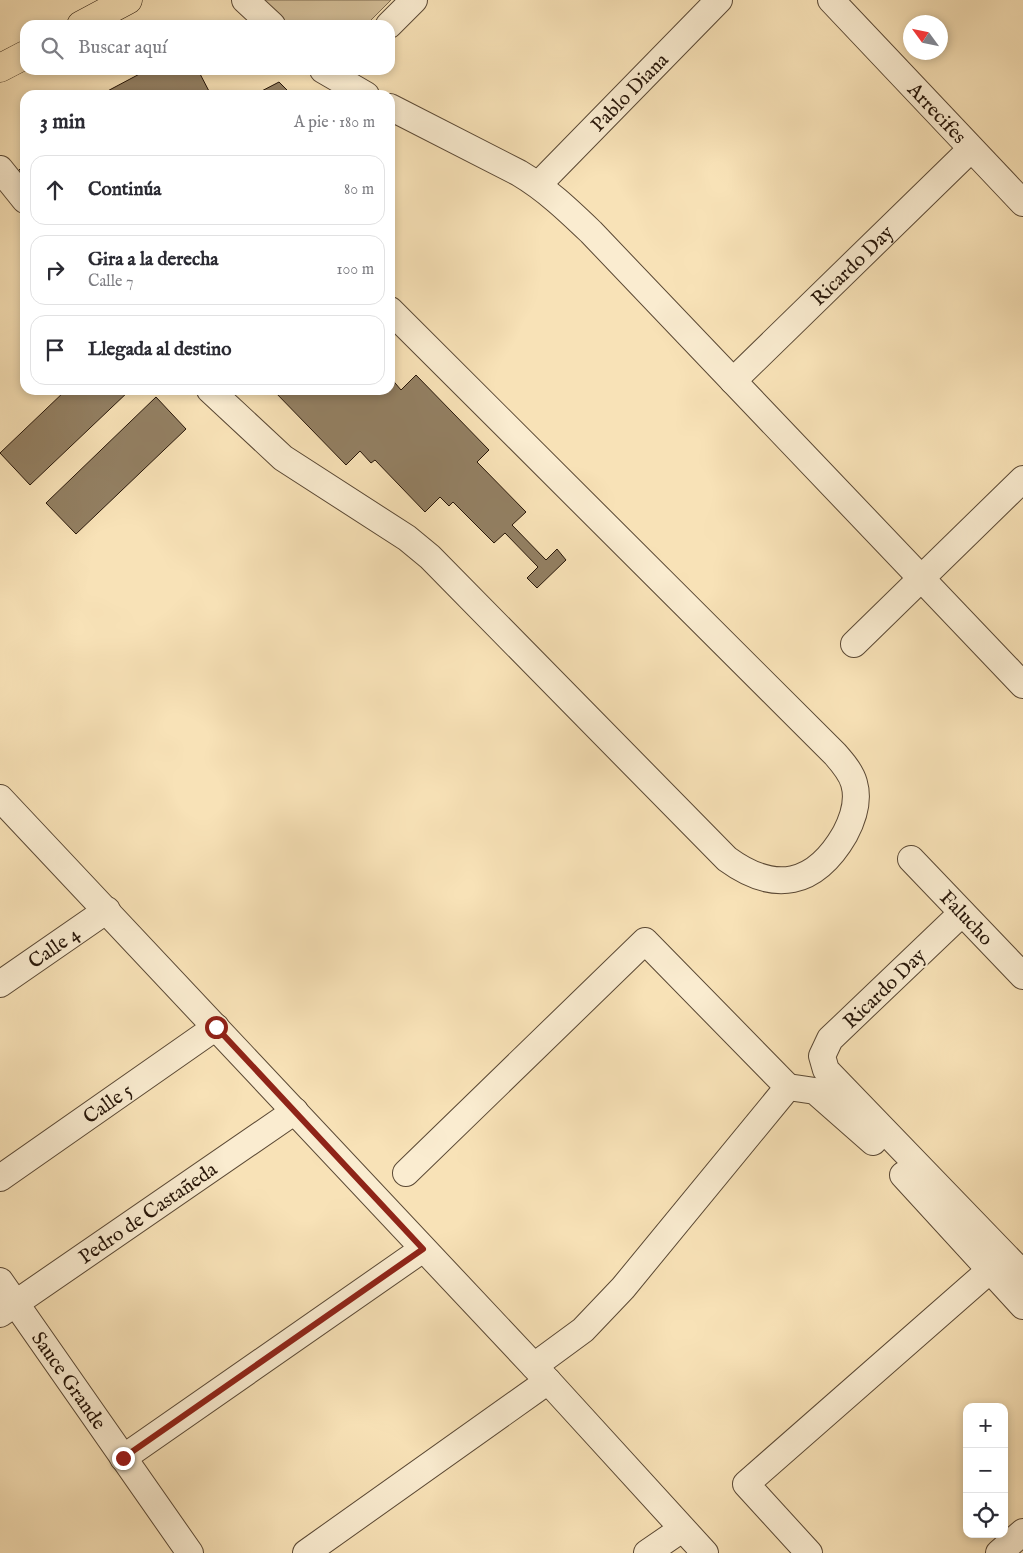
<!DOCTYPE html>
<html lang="es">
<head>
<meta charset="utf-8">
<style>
  :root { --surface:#fff; --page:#f7f7f7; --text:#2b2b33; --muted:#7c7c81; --line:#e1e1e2 }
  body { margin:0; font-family:"IM FELL English",serif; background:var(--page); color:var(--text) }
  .controls { position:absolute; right:15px; bottom:15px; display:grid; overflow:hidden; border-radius:10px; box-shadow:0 2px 8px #0003 }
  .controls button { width:45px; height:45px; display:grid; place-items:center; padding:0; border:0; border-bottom:1px solid var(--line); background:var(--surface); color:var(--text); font:25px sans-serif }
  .compass { position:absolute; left:903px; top:15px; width:45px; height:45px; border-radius:50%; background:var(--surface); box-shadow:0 2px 8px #0003; rotate:303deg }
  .stop { position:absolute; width:15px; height:15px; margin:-11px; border:4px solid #8f2418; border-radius:50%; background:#fff }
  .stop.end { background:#8f2418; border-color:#fff; box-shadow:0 1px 5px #0008 }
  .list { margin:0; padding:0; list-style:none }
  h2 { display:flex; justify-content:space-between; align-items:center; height:65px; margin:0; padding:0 20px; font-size:21px }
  h2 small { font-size:16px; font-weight:400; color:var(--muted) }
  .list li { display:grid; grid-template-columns:32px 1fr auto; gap:15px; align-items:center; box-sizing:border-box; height:70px; margin:0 10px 10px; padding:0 10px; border:1px solid var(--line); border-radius:15px }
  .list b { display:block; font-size:19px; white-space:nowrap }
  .list p { margin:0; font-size:16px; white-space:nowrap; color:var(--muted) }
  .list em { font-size:16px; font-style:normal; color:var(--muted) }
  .icon { flex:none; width:28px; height:28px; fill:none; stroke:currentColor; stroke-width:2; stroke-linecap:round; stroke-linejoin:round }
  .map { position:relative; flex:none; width:1023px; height:1553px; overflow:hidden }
  .search { position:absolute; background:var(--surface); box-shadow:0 2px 8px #0003; left:20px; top:20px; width:375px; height:55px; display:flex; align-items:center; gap:12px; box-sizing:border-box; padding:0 18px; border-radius:15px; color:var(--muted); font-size:19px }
  .panel { position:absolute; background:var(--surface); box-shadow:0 2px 8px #0003; left:20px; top:90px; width:375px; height:305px; border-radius:15px }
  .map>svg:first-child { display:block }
</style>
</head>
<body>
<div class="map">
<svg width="1023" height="1553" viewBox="0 0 1023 1553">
  <rect width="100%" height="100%" fill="#f8e2b7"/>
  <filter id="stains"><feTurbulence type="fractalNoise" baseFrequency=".004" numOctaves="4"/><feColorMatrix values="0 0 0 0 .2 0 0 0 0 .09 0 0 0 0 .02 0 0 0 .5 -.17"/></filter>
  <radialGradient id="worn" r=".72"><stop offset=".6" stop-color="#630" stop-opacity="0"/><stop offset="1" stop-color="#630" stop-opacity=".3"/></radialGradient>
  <polygon fill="#d4bf99" stroke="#7d6a50" points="263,0 391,0 366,25 288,25"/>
  <g fill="#938063" stroke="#261508">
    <polygon points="147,70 198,70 211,95 100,95"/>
    <polygon points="279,82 292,95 254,95"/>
    <polygon points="25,164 25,181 16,173"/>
    <polygon points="416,375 489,450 477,462 526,512 512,525 546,560 557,549 566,560 537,588 527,578 538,567 505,533 494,543 453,502 449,506 440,497 425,512 375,460 371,463 360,451 346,465 273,390 390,390 390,377 401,390"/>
    <polygon points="66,390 130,390 30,485 0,453"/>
    <polygon points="156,397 186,429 76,534 46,503"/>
  </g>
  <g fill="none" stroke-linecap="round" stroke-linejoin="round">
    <defs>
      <g id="minor">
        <polyline points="245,0 272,25"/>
        <path id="s1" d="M831,0L1023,203"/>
        <polyline points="389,25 414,0"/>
        <polyline points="323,70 366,95"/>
        <path d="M390,107L519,173C546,189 568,210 591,232L1023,685"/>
        <polyline points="0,169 25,200"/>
        <path id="s2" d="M539,184L719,0"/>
        <path id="s3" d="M733,381L971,149"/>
        <path d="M210,390L283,458L407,538L430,557L727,859C775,894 815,886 845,834C853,819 859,800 854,783C851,772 842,762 835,754L390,310"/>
        <polyline points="854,644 1023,479"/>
        <polyline points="0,798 548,1381 705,1553"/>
        <path id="s4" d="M911,859L1023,976"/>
        <polyline points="962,913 830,1039 822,1056 826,1070 1023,1274"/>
        <path id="s5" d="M0,984L107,910"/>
        <polyline points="788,1087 815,1091 873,1142"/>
        <polyline points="406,1173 645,941 788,1087 623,1288 583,1330 534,1366"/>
        <polyline points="903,1175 990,1270"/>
        <path id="s6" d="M0,1178L216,1027"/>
        <path id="s7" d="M0,1281L190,1553"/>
        <path id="s8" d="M0,1314L295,1111"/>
        <polyline points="123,1458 423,1249"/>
        <polyline points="306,1553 548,1381"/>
        <polyline points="647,1553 682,1529"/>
        <polyline points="809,1553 746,1484 990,1270 1023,1306"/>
        <polyline points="999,1553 1023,1532"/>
      </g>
      <g id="major">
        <polyline points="81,25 128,0"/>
        <polyline points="0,68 25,55"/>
      </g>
    </defs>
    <use href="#minor" stroke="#5a4834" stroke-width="28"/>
    <use href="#major" stroke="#261508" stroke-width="29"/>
    <use href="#minor" stroke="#faecd0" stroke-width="26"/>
    <use href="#major" stroke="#f8e2b7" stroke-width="28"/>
  </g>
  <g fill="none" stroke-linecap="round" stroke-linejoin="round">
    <polyline stroke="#8f2418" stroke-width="6" points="123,1458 423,1249 216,1027"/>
  </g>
  <g text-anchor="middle" stroke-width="4" stroke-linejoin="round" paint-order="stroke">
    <g font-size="20" fill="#261508" stroke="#faecd0">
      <text dy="7" stroke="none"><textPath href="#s2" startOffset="129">Pablo Diana</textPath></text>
      <text dy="7" stroke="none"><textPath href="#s1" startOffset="155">Arrecifes</textPath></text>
      <text dy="7" stroke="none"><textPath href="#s3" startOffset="166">Ricardo Day</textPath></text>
      <text dy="7" stroke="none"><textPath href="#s4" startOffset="81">Falucho</textPath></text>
      <text dy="7" stroke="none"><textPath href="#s5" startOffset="65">Calle 4</textPath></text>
      <text transform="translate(884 988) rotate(-44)" y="7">Ricardo Day</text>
      <text dy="7" stroke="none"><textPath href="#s6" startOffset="131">Calle 5</textPath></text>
      <text dy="7" stroke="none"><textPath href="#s8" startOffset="179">Pedro de Castañeda</textPath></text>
      <text dy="7" stroke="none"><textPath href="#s7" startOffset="121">Sauce Grande</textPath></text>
    </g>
  </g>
  <rect width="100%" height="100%" filter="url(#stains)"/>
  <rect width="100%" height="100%" fill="url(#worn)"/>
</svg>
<div class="controls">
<button>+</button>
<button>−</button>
<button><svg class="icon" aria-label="locate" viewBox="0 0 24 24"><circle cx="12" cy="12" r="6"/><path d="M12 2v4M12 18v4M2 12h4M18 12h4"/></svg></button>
</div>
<svg class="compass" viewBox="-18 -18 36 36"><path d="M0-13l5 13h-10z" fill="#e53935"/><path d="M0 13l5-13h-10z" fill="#7c7c81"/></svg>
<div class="stop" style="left:216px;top:1027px"></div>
<div class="stop end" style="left:123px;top:1458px"></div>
<div class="search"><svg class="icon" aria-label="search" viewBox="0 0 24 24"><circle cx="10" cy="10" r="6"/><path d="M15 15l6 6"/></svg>Buscar aquí</div>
<section class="panel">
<h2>3 min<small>A pie · 180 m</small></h2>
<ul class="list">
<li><svg class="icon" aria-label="ahead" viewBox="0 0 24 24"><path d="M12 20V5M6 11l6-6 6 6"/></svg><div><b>Continúa</b></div><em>80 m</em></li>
<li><svg class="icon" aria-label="right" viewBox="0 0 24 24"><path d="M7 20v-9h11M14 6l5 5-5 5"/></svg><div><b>Gira a la derecha</b><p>Calle 7</p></div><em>100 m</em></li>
<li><svg class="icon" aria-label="arrive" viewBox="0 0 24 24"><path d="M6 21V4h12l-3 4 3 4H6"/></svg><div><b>Llegada al destino</b></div></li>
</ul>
</section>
</div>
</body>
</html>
